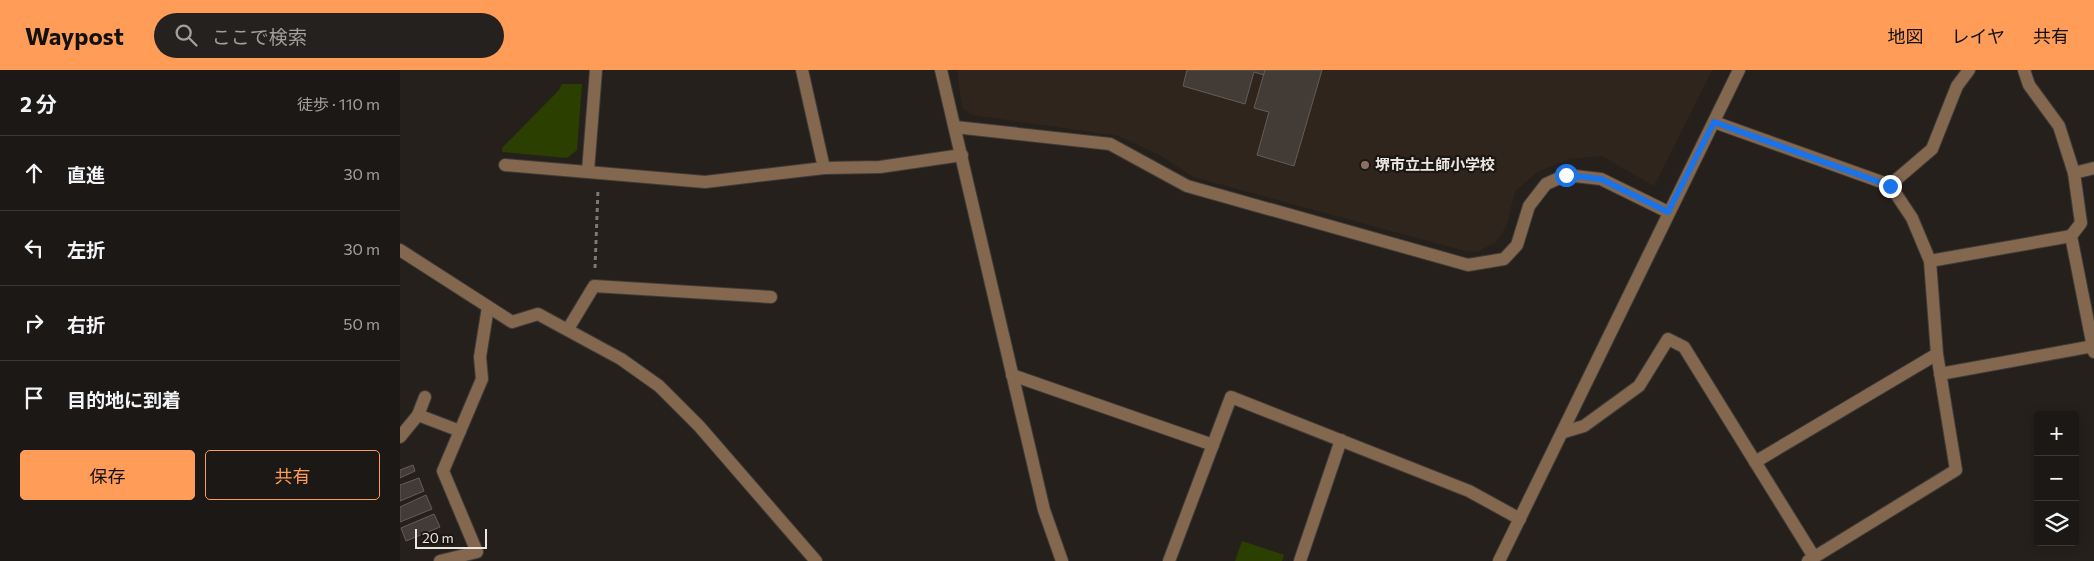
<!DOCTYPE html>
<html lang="ja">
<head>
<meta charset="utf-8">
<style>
  :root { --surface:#1c1815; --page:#25211e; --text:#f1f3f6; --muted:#a0a0a0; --line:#3a3734; --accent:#fe9c58 }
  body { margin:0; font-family:Commissioner,"Noto Sans JP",sans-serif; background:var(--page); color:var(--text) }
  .controls { position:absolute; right:15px; bottom:15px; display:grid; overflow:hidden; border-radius:5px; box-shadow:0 2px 12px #0003 }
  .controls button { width:45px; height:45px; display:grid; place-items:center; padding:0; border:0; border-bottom:1px solid var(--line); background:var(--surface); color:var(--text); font:25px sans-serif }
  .scale { position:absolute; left:15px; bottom:12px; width:72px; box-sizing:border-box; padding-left:5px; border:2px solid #eae6e2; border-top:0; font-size:14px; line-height:18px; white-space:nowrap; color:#eae6e2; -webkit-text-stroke:4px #1d1713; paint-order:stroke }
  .stop { position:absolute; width:15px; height:15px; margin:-11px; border:4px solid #1a73e8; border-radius:50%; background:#fff }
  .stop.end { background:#1a73e8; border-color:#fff; box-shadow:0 1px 5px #0008 }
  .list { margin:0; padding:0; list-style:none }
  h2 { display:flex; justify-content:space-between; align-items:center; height:65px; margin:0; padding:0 20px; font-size:21px }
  h2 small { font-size:16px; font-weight:400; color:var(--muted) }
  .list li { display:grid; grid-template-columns:32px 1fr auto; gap:15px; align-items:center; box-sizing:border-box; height:75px; padding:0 20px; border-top:1px solid var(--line) }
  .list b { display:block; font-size:19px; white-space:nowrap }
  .list em { font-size:16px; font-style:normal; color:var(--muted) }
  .actions { display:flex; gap:10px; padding:15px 20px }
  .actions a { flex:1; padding:11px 0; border:1px solid var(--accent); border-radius:5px; text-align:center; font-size:18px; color:var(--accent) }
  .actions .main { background:var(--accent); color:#111 }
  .icon { flex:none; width:28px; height:28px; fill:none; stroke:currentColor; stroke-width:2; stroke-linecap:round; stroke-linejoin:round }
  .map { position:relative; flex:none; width:1694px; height:491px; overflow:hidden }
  header { display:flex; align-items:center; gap:30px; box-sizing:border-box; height:70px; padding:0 25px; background:var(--accent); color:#111 }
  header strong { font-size:24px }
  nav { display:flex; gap:28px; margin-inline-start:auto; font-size:18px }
  .search { width:350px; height:45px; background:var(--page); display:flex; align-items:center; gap:12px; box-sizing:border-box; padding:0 18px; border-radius:28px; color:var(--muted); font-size:19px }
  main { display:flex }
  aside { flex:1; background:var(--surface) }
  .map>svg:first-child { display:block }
</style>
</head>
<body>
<header>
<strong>Waypost</strong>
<div class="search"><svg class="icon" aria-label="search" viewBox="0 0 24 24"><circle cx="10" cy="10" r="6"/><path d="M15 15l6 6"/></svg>ここで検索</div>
<nav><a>地図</a><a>レイヤ</a><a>共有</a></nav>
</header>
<main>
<aside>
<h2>2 分<small>徒歩 · 110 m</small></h2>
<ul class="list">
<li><svg class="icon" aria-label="ahead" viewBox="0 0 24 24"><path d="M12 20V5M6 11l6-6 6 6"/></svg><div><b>直進</b></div><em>30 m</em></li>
<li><svg class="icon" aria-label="left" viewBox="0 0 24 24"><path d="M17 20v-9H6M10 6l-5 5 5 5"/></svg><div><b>左折</b></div><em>30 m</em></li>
<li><svg class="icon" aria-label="right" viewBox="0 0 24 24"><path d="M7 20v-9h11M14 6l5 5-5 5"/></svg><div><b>右折</b></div><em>50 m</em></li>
<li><svg class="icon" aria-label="arrive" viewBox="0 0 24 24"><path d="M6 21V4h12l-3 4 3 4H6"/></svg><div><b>目的地に到着</b></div></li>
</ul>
<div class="actions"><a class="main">保存</a><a>共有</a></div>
</aside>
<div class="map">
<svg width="1694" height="491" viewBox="0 0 1694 491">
  <rect width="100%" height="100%" fill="#26201c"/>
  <polygon fill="#30251c" points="557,0 1312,0 1254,116 1202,86 1170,89 1139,101 1115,121 1106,157 1095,173 1076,182 1058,179 793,107 763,87 719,66 572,45 562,38"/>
  <g fill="#2b3f00">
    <polygon points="162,14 182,14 177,80 167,88 102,82 102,78 159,20"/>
    <polygon points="842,471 884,485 882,491 835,491"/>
  </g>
  <g fill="#423b36" stroke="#645d58">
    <polygon points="787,0 865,0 864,5 854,2 845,34 783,16"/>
    <polygon points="865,0 922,0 894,96 857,85 869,42 854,38"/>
    <polygon points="13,395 15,401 0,408 0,400"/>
    <polygon points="19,408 24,421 0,431 0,415"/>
    <polygon points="26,425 32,439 0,452 0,437"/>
    <polygon points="34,444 40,457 6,471 1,458"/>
  </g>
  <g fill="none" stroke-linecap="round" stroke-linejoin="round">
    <defs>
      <g id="minor">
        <polyline points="402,0 424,98"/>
        <polyline points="541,0 644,440 662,491"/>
        <polyline points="1624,0 1629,15 1659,56 1674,103 1681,153 1671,166 1694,282"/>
        <polyline points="1314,52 1490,115 1512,148 1530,191 1537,284 1556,400 1408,491"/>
        <polyline points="555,57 710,74 787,116 1068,195 1104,189 1117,175 1129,136 1146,114 1166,105 1201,109 1268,142"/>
        <polyline points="105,95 305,112 424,98 480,97 562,85"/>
        <polyline points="188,101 196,0"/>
        <polyline points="1674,103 1694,98"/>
        <polyline points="1490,115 1532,79 1557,16 1569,0"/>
        <polyline points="0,180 112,252 138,244 221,289 259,316 299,356 416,491"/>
        <polyline points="1530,191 1671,166"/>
        <polyline points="168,259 194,216 371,227"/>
        <polyline points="1540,304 1694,276"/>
        <polyline points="612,305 813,375"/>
        <polyline points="25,327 18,345 60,361"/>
        <polyline points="1164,362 1184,356 1239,316 1268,269 1284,277 1414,487"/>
        <polyline points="0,367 18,345"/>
        <polyline points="1355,392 1537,284"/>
        <polyline points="40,491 77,482 43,401 82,309 80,287 88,237"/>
        <polyline points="769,491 831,327 1069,421 1120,449"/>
        <polyline points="900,491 941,370"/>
        <polyline points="1099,491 1339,0"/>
      </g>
    </defs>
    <use href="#minor" stroke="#413c38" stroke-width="14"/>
    <polyline stroke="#7e7975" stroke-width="3" stroke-dasharray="4 4" stroke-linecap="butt" points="195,198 198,119"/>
    <use href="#minor" stroke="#83674e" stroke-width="12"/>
  </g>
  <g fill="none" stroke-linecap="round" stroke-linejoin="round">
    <polyline stroke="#1a73e8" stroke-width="6" points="1166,105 1201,109 1268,142 1314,52 1490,116"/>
  </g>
  <circle fill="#8d6e63" stroke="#1d1713" stroke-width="2" cx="965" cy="95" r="5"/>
  <g text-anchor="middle" stroke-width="4.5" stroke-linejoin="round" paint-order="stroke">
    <g font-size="15" font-weight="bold" fill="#eae6e2" stroke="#1d1713" text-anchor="start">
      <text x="975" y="100">堺市立土師小学校</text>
    </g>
  </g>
</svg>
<div class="controls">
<button>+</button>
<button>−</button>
<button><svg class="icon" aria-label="layers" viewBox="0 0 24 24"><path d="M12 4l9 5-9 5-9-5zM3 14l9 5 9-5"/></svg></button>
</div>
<div class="scale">20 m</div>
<div class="stop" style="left:1166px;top:105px"></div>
<div class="stop end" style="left:1490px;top:116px"></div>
</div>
</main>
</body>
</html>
